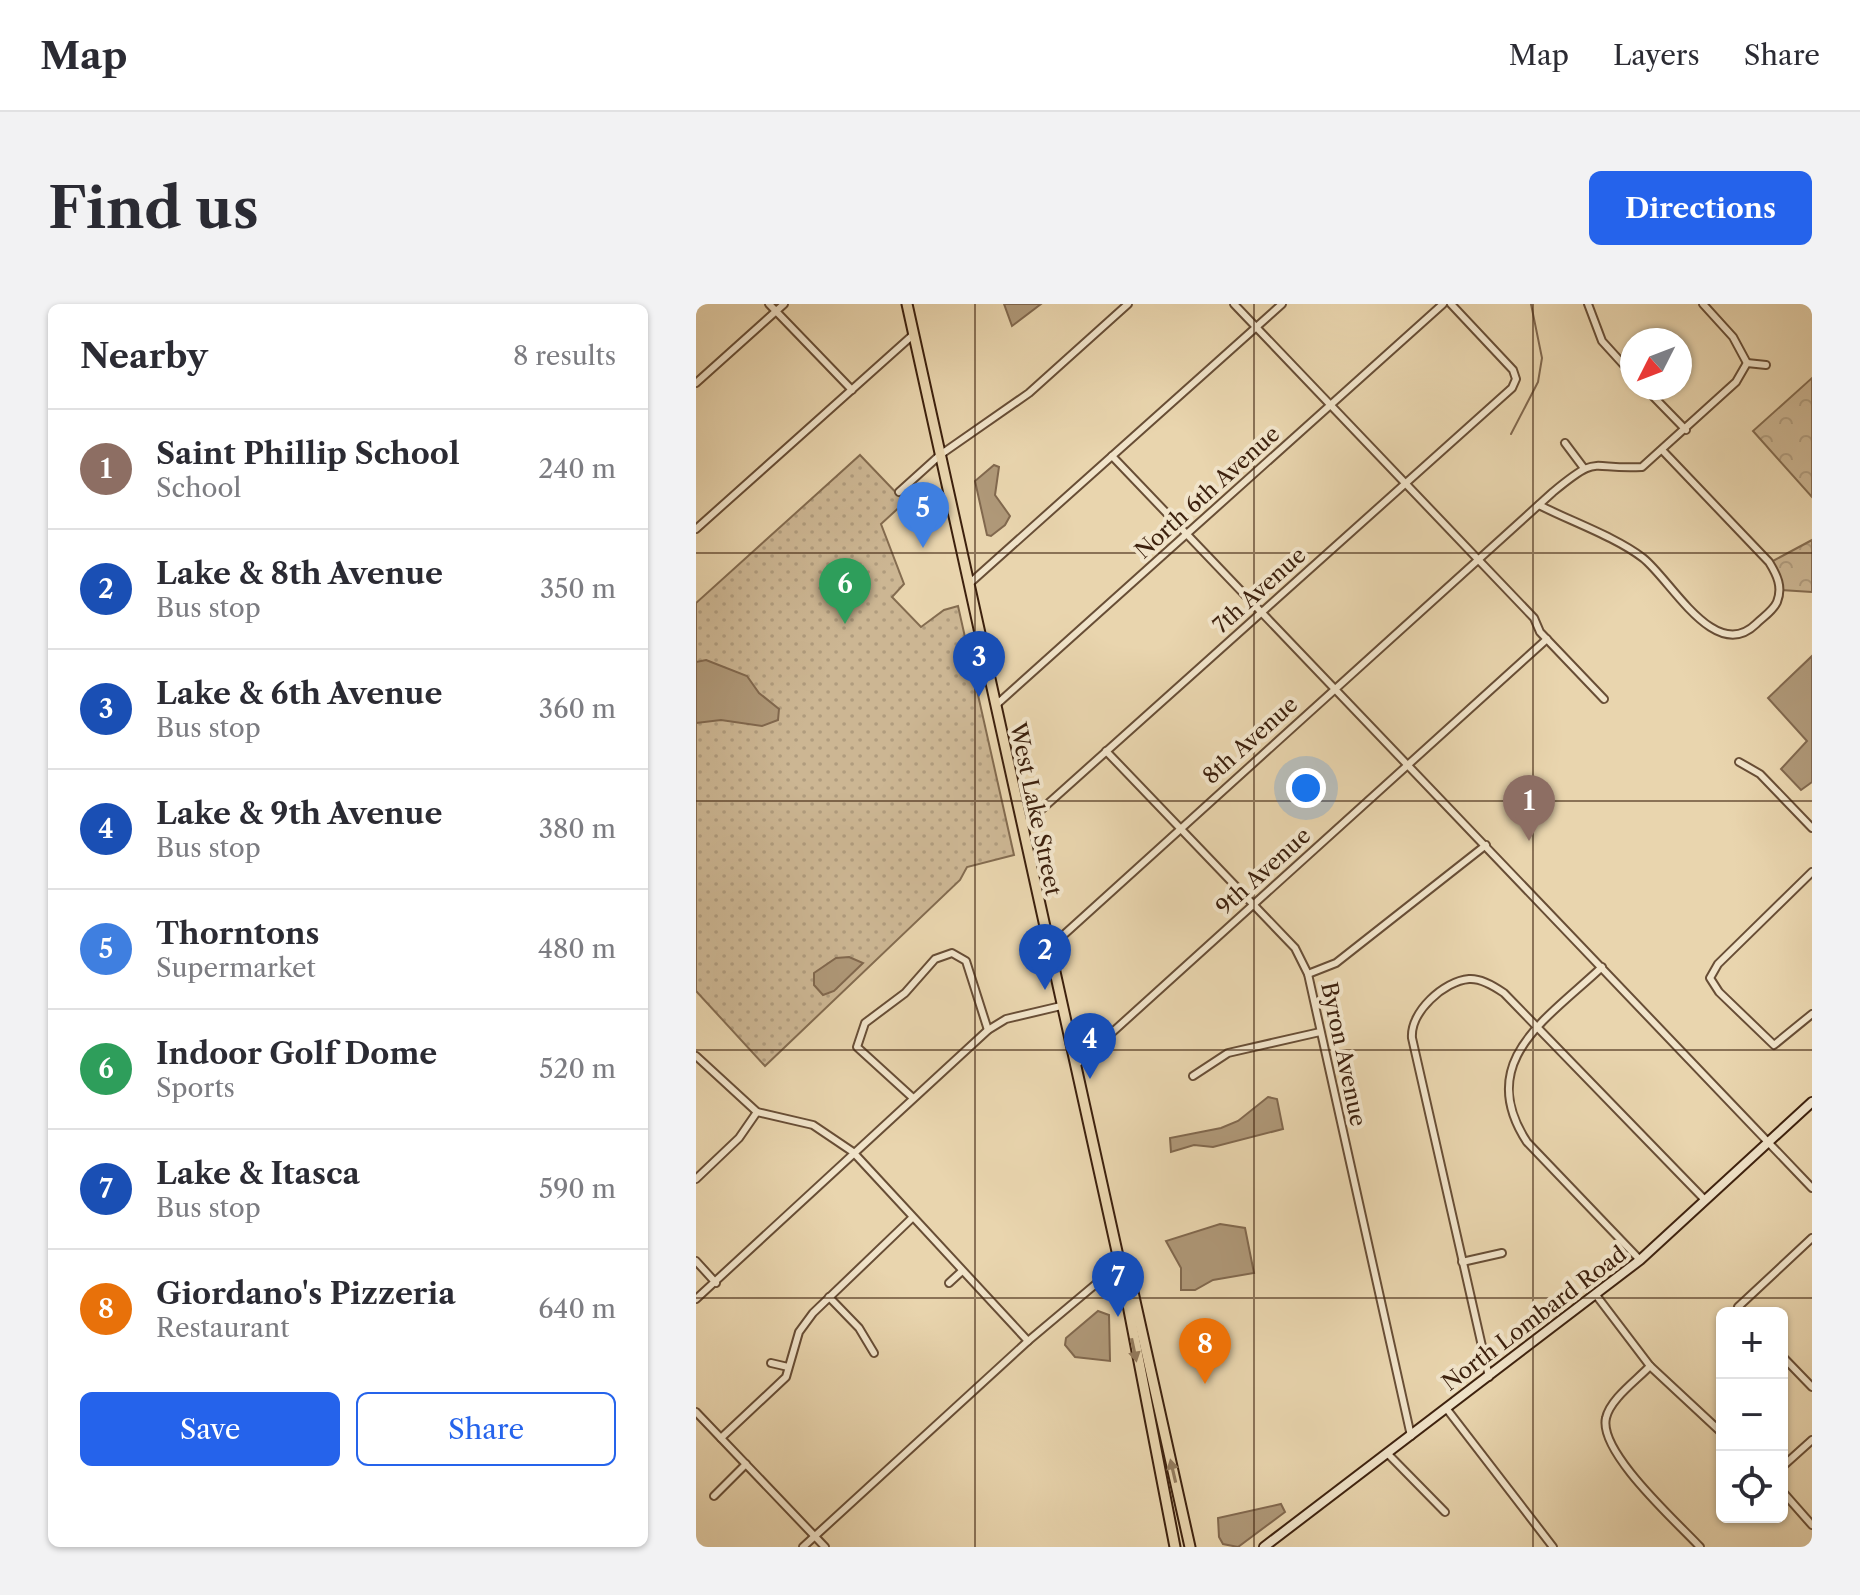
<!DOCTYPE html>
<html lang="en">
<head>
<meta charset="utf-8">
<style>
  :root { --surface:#fff; --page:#f2f2f3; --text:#2b2b33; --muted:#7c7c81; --line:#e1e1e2; --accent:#2563eb }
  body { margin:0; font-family:"Libre Caslon Text",serif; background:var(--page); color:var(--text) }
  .controls { position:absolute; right:24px; bottom:24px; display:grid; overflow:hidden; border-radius:12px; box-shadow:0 2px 6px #0004 }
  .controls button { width:72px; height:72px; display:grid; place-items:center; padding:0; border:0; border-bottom:2px solid var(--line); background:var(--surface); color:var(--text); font:40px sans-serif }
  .compass { position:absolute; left:924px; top:24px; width:72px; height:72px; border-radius:50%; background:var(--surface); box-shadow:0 2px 6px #0004; rotate:228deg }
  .you { position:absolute; left:610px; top:484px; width:28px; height:28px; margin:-20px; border:6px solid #fff; border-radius:50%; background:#1a73e8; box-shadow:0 0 0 12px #1a73e833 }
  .badge { display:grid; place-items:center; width:52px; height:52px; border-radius:50%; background:var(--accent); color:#fff; font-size:26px; font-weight:700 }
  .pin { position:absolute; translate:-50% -66px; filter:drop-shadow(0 2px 4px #0008) }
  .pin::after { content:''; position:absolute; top:42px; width:28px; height:24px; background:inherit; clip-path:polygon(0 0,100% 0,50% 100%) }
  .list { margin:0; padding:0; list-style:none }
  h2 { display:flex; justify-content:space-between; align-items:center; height:104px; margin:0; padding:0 32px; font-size:34px }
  h2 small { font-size:26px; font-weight:400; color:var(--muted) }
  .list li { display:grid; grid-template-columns:52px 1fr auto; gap:24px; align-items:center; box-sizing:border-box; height:120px; padding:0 32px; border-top:2px solid var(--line) }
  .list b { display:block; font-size:30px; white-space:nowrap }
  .list p { margin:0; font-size:26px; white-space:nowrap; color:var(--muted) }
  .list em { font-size:26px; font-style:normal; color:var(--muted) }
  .actions { display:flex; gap:16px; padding:24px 32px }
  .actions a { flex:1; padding:18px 0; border:2px solid var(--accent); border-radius:12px; text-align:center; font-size:28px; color:var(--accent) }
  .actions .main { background:var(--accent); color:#fff }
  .icon { flex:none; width:44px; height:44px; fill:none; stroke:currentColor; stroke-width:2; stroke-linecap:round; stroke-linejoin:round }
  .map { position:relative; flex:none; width:1116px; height:1243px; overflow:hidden; border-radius:12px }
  header { display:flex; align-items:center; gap:48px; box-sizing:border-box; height:112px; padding:0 40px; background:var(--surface); border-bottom:2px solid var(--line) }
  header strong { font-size:38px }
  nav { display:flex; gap:44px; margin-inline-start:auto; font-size:28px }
  .intro { display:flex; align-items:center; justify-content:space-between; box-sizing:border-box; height:192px; padding:0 48px }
  h1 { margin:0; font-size:56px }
  .button { padding:20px 36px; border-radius:12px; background:var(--accent); color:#fff; font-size:28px; font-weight:700 }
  main { display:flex; gap:48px; padding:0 48px }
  aside { flex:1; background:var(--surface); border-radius:12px; box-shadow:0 2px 6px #0004 }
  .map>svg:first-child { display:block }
</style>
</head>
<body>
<header>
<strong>Map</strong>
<nav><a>Map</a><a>Layers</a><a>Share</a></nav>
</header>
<div class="intro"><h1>Find us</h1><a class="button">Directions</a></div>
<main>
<aside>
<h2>Nearby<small>8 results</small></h2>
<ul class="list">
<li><span class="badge" style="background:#8d6e63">1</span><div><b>Saint Phillip School</b><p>School</p></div><em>240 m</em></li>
<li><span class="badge" style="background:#1a4fb4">2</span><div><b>Lake &amp; 8th Avenue</b><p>Bus stop</p></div><em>350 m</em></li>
<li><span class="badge" style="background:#1a4fb4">3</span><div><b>Lake &amp; 6th Avenue</b><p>Bus stop</p></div><em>360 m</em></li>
<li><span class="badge" style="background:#1a4fb4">4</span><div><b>Lake &amp; 9th Avenue</b><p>Bus stop</p></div><em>380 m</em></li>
<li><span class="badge" style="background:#3f7fe0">5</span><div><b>Thorntons</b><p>Supermarket</p></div><em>480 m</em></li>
<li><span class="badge" style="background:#2e9e5b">6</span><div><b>Indoor Golf Dome</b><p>Sports</p></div><em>520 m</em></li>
<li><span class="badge" style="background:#1a4fb4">7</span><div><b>Lake &amp; Itasca</b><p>Bus stop</p></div><em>590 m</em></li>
<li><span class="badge" style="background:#e8710a">8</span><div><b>Giordano's Pizzeria</b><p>Restaurant</p></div><em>640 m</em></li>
</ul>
<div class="actions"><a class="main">Save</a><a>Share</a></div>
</aside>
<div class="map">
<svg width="1116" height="1243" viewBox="0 0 1116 1243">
  <defs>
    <pattern id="grass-dots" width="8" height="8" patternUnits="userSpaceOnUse" patternTransform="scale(2)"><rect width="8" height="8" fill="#ccb693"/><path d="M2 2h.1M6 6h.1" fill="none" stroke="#b09c7e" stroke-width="1.8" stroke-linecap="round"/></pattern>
    <pattern id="park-crowns" width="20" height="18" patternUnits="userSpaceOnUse" patternTransform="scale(2)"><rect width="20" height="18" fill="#ccb693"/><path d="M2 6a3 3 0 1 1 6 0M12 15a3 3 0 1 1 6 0" fill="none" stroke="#b09c7e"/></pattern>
  </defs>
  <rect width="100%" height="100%" fill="#e9d5ae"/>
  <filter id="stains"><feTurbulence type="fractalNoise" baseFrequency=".0025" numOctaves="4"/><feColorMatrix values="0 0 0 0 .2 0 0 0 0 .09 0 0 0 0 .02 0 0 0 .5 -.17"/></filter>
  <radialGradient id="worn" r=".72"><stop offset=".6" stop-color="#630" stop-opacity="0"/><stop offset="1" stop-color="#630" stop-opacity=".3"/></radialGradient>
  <polygon fill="url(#grass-dots)" stroke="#846c50" stroke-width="2" points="164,151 209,198 185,220 208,280 196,293 225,323 248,306 262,302 318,551 271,563 264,576 69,762 0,687 0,299"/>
  <g fill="url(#park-crowns)" stroke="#846c50" stroke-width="2">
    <polygon points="1116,74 1116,193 1057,127"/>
    <polygon points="1116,236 1116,288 1085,286 1075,258"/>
  </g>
  <g fill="#af9878" stroke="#81684e" stroke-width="2">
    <polygon points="308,0 345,0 316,22"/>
    <polygon points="298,161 303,163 299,191 314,212 309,221 295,232 291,231 279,177"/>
    <polygon points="1116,352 1116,478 1105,486 1085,465 1111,437 1072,394"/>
    <polygon points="10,356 51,372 63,389 83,405 82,416 66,422 25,416 0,419 0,358"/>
    <polygon points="153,653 167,659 138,687 127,691 118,681 118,669 140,654"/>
    <polygon points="572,793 581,795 587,825 517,843 498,841 475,848 474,834 525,824 542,817"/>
    <polygon points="524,920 549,924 558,969 517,976 499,986 485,986 485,964 470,937"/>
    <polygon points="402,1007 413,1011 414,1057 379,1053 369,1041 370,1034"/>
    <polygon points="585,1200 589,1208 542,1243 527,1240 523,1233 522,1214"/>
  </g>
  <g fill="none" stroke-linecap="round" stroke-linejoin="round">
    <polyline stroke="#81684e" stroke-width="2" points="815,130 842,78 846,54 835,0"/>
    <defs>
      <g id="street">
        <polyline points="73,0 156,86"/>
        <polyline points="538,0 838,314 844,328 908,395"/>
        <polyline points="892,0 906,37 936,70"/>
        <polyline points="1007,0 1037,33 1051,59"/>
        <polyline points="1051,59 1070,61"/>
        <polyline points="0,79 88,0"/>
        <polyline points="949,84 990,126"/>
        <polyline points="869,139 887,163"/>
        <polyline points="416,152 1116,884"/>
        <polyline points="203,188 244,151 333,89 432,0"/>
        <path d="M843,201C874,217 920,233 947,254C975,276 1019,360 1060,320C1067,313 1077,307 1081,298C1087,283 1081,271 1073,258L967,147"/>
        <polyline points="0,225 218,30"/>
        <polyline points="274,279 586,0"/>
        <polyline points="300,401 747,0"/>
        <polyline points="410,447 599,644 612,670 715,1132"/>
        <polyline points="1043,458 1064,470 1116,524"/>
        <polyline points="327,522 816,84 820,75 817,66 755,0"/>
        <polyline points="1116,568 1022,660 1014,674 1023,688 1078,741 1116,710"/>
        <path d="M352,645L857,188C904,149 892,166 946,163L1040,78L1051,59"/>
        <path d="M906,663C852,714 778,757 831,838L944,956"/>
        <polyline points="612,670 640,659 790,541"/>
        <polyline points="0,752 61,808 117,821 157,848 332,1037"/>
        <polyline points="379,762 851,335"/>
        <polyline points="497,772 532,749 624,728"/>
        <polyline points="217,794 161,743 169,719 209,689 239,655 256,649 270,657 292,726"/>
        <polyline points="0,875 43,834 61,808"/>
        <polyline points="0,957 20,979"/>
        <polyline points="766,958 806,949"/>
        <polyline points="253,979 266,967"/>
        <polyline points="900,991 954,1062 1026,1129"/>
        <polyline points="133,993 163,1024 178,1049"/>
        <polyline points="0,995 292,726 310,715 365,702"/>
        <polyline points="1045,1009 1042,1003 1116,934"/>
        <polyline points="1086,1052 1116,1083"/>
        <polyline points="75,1059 92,1063"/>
        <path d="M954,1062C941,1076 914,1095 910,1114C902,1148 982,1219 1004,1243"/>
        <path d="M793,1073L716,734C714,708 748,677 773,675C785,674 798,682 808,689L1009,896"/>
        <polyline points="750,1104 857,1243"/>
        <polyline points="0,1108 129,1243"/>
        <polyline points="25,1134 90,1073 103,1028 117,1009 216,914"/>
        <polyline points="692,1150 749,1208"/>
        <polyline points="1086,1163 1116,1136"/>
        <polyline points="1086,1187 1116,1221"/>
        <polyline points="18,1192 50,1160"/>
        <polyline points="107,1243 332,1037 407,974 426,970"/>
      </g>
      <polyline id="secondary" points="568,1243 944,956 1116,798"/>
      <g id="primary">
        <polyline points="211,0 426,970 479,1243"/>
        <polyline points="426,970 437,988 494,1243"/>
      </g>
    </defs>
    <use href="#street" stroke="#684e36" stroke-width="10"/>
    <use href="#secondary" stroke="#3d210e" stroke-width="12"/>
    <use href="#primary" stroke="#3d210e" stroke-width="13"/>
    <use href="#street" stroke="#f1e4ca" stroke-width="6"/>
    <use href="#secondary" stroke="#f1e4ca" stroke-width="8"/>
    <use href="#primary" stroke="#e9d5ae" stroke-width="9"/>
  </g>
  <defs><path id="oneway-solid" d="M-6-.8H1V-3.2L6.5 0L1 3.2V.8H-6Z" transform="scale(2)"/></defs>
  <g fill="#937b5e">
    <use href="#oneway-solid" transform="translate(438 1046) rotate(78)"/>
    <use href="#oneway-solid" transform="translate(477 1167) rotate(-103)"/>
  </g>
  <path fill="none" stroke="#3d210e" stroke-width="2" stroke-opacity="0.55" d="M279,0V1243M558,0V1243M837,0V1243M0,249H1116M0,497H1116M0,746H1116M0,994H1116"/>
  <g text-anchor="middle" stroke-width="8" stroke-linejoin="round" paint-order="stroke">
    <g font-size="22" fill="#3d210e" stroke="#f1e4ca">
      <text transform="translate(511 188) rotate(-42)" y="8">North 6th Avenue</text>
      <text transform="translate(563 286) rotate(-42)" y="8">7th Avenue</text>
      <text transform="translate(554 436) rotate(-42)" y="8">8th Avenue</text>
      <text transform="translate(340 505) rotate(78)" y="8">West Lake Street</text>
      <text transform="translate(567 567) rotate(-42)" y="8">9th Avenue</text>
      <text transform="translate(648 750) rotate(78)" y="8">Byron Avenue</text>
      <text transform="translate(838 1014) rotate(-37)" y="8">North Lombard Road</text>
    </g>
  </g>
  <rect width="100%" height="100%" filter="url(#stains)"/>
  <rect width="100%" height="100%" fill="url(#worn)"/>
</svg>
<div class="controls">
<button>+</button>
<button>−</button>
<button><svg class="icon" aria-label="locate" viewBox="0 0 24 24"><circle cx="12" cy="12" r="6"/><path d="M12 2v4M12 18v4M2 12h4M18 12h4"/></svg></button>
</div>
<svg class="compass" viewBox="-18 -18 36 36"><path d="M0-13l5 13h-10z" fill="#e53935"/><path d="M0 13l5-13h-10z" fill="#7c7c81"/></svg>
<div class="you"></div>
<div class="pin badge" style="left:833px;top:537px;background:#8d6e63">1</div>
<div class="pin badge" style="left:349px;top:686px;background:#1a4fb4">2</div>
<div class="pin badge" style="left:283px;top:393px;background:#1a4fb4">3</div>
<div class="pin badge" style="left:394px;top:775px;background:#1a4fb4">4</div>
<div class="pin badge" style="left:227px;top:244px;background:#3f7fe0">5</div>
<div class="pin badge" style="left:149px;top:320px;background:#2e9e5b">6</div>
<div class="pin badge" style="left:422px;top:1013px;background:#1a4fb4">7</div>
<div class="pin badge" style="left:509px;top:1080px;background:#e8710a">8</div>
</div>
</main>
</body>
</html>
